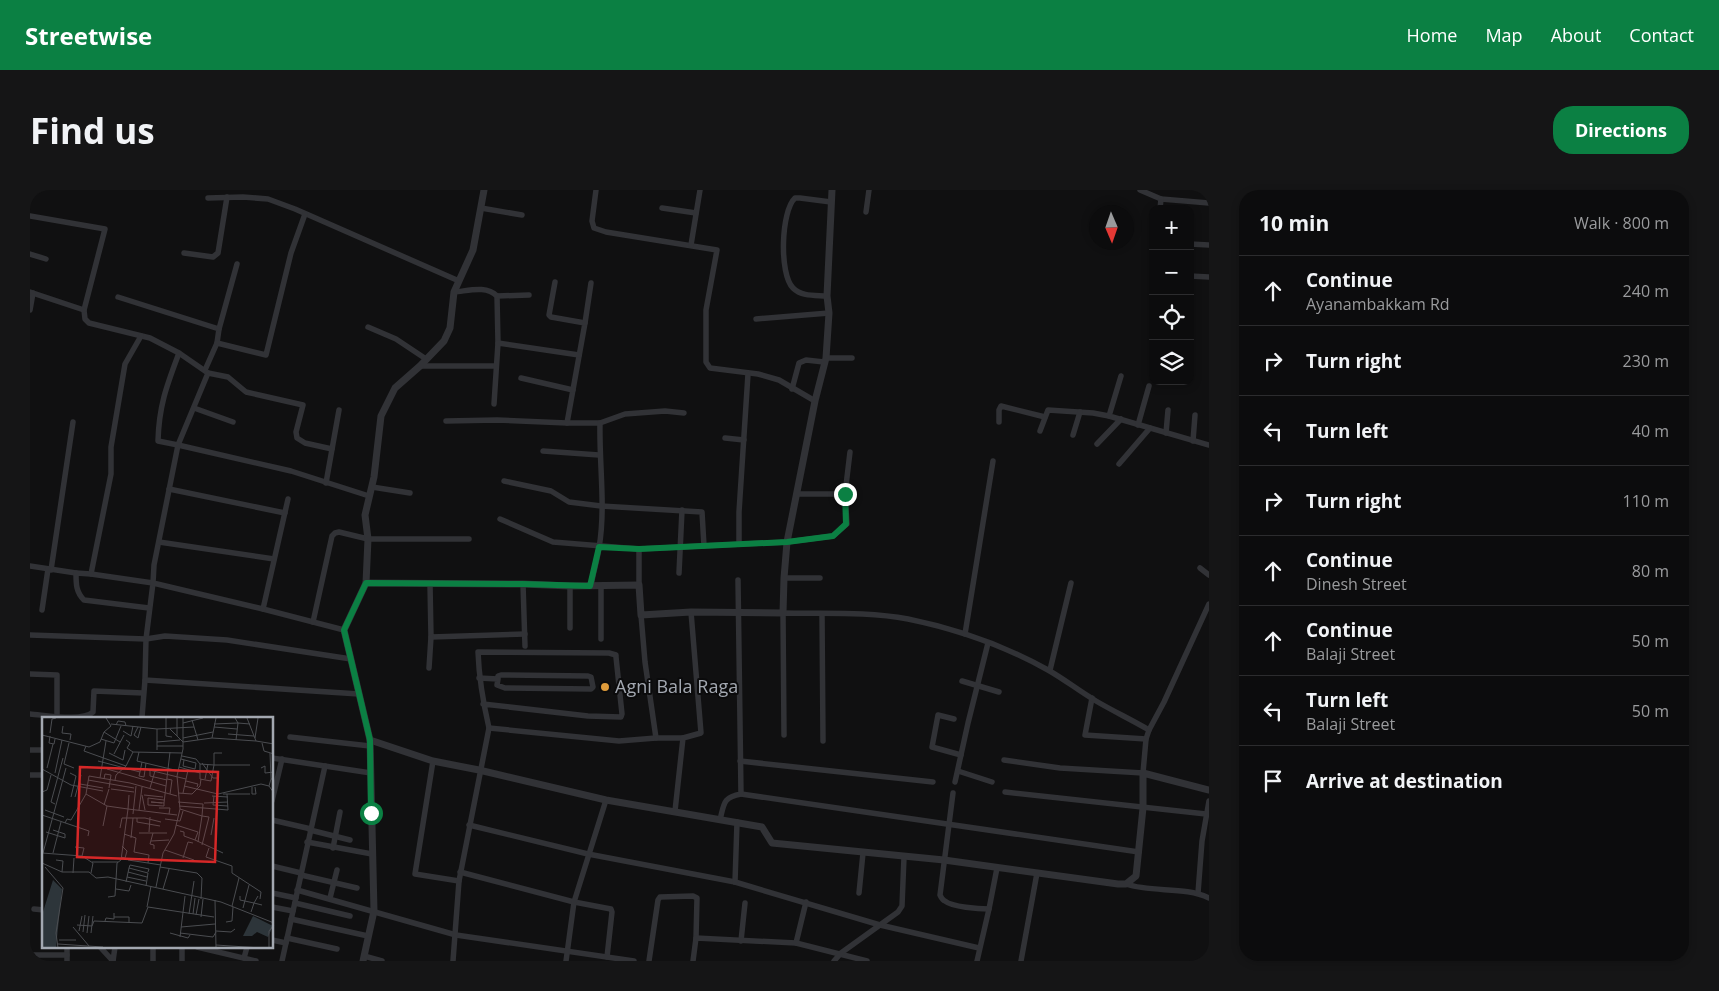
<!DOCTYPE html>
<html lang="en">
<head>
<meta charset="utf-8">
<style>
  :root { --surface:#0c0c0d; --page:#151516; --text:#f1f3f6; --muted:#9a9b9d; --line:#2c2c2e; --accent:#0b8043 }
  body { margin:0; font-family:"Open Sans",sans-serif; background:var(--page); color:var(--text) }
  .controls { position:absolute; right:15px; top:15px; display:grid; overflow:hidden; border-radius:10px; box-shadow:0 2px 8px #0003 }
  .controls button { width:45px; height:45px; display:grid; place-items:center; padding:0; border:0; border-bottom:1px solid var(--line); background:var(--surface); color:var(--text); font:25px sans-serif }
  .compass { position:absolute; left:1059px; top:15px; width:45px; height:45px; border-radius:50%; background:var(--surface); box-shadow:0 2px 8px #0003; rotate:178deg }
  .stop { position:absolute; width:15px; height:15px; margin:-11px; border:4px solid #0b8043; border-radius:50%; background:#fff }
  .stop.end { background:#0b8043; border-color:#fff; box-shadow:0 1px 5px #0008 }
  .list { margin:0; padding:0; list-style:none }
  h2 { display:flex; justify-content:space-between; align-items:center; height:65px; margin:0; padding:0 20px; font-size:21px }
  h2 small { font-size:16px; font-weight:400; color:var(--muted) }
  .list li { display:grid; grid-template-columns:32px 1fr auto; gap:15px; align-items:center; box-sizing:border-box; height:70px; padding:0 20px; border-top:1px solid var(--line) }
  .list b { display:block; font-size:19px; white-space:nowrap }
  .list p { margin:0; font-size:16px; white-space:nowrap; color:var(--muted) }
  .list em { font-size:16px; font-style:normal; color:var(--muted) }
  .icon { flex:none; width:28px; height:28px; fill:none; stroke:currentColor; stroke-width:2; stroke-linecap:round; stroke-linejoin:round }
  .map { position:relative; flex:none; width:1179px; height:771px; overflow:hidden; border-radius:20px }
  header { display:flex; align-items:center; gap:30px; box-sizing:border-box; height:70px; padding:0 25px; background:var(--accent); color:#fff }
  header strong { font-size:24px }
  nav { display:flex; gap:28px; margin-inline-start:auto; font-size:18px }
  .intro { display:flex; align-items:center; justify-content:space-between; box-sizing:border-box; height:120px; padding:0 30px }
  h1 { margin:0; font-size:35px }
  .button { padding:12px 22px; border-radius:20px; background:var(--accent); color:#fff; font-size:18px; font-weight:700 }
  main { display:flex; gap:30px; padding:0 30px }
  aside { flex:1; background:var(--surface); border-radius:20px; box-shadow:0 2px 8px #0003 }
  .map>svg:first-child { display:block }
</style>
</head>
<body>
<header>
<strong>Streetwise</strong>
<nav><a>Home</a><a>Map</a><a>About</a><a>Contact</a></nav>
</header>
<div class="intro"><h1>Find us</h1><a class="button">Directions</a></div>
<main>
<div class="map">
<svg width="1179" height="771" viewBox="0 0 1179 771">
  <rect width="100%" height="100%" fill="#101011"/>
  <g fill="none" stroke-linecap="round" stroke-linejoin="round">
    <g stroke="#313236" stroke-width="5.5">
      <polyline points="566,0 562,31 564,38 576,42 687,60 676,120 676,172 680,178 728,184 749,190 785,211"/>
      <polyline points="1110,0 1131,9 1179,13"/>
      <polyline points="178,8 213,7 238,9 265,19 429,91"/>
      <polyline points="451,18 492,25"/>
      <polyline points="632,18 666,23"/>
      <polyline points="1130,19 1131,9"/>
      <polyline points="836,22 839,0"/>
      <polyline points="0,26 75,39 54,120 55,129 59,133 120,148 149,163 178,183 148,255 261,281 339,306"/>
      <polyline points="1160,54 1179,55"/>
      <polyline points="661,55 670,0"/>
      <polyline points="154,63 183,67 188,63 197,7"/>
      <polyline points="0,64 16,69"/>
      <polyline points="1123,77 1123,79"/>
      <polyline points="1160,86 1179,87"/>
      <polyline points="525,92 519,125 521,127 555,133 537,233"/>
      <polyline points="0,102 54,120"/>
      <path d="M424,102C438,101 456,95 467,106L468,153"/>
      <polyline points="467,106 499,105"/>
      <path d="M797,106C786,105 772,107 763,98C749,84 751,21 765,8H770L801,12"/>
      <polyline points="88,107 189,139 187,153 175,180"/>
      <polyline points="0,120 3,103"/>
      <polyline points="726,129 799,123"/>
      <polyline points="555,133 561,93"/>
      <polyline points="338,137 366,149 396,169"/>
      <polyline points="189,139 207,74"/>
      <polyline points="111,146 95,174 81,257 81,284 61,384 123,393 116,449 115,490 329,504"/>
      <polyline points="187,153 236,165 261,63 275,24"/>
      <path d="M149,163C137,195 129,215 128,251L148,255L124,375L123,393L233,419L314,440"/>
      <polyline points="796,168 822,168"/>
      <polyline points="390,176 465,176"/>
      <polyline points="178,183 198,187 216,202 273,215 266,242 267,248 275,253 302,259"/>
      <polyline points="1091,186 1079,226 1179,255"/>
      <polyline points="491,188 543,200"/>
      <polyline points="762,199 769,173 776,170 794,172"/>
      <polyline points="464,214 468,153 549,165"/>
      <polyline points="164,218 203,232"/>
      <polyline points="416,231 467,230 537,233 570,233 595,224 635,221 654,223"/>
      <polyline points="969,232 969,220 971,216 1015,227"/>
      <polyline points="1108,235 1119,196"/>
      <polyline points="1010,241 1018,220 1063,223 1079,226"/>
      <polyline points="1136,243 1138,220"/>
      <polyline points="1043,245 1050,222"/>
      <polyline points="695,248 714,250"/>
      <polyline points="1163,251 1165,225"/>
      <polyline points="1067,254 1091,229"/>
      <polyline points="513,261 569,265"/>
      <polyline points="1089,274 1120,238"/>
      <polyline points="474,291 521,301 539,312 571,316 672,322 674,356"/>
      <polyline points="296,293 309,220"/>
      <polyline points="342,297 380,303"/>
      <polyline points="139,299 255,323"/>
      <polyline points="767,304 815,304"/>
      <polyline points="470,329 523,352 609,359 757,352 803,346 817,334 815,304 820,262"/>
      <polyline points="129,352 244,369"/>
      <polyline points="709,354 709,322 718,184"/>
      <polyline points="0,376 46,383"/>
      <polyline points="1170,378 1179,385"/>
      <polyline points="21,380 43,232"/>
      <polyline points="649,383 652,320"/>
      <path d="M61,384L46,383C46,394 46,402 54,410L119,418"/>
      <polyline points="754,388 790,388"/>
      <polyline points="400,394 401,447 495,444"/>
      <polyline points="493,394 495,456"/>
      <polyline points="609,395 609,359"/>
      <polyline points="540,396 540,438"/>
      <path d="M561,396C563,383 567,371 569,358C576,317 569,274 570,233"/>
      <polyline points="571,396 571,449"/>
      <polyline points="233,419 258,309"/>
      <polyline points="12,420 18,379"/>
      <polyline points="792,424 793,551"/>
      <polyline points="611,425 615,472 626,548 653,548"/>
      <polyline points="283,432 302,346 305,343 309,342 338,349 439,349"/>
      <polyline points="935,444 963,271"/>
      <polyline points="0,445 116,449 135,446 197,450 321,469"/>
      <polyline points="399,478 401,447"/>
      <polyline points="1020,480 1041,393"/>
      <polyline points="0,484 27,485 27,528"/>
      <polyline points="449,488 468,489 467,495 475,498 561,499 563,497 561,487 558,486 471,485 468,486 468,489"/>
      <polyline points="932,491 969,502"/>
      <polyline points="1062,508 1055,545 1116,549"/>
      <path d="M0,524C15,525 53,532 63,522L64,501L113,503"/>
      <polyline points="112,527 115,490"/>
      <polyline points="924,529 908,525 902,557 931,565"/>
      <polyline points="459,538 589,551 626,548"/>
      <path d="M754,545L753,423C794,424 837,421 878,429C927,439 975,456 1018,480C1034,489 1049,501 1066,511C1083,521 1102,530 1119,540"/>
      <polyline points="260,547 340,556"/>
      <polyline points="0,560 14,560"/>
      <polyline points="242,568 341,583"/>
      <polyline points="974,570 1030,578 1113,583 1116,549 1119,540 1134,512 1179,414"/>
      <polyline points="403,571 385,684 429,691"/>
      <polyline points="710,571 903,592"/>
      <polyline points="928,581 962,592"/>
      <polyline points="0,585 14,585"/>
      <polyline points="925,592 938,533 958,453"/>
      <polyline points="975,602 1176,624"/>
      <path d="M923,603L910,705C911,707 912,710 915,711C922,717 949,719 959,719L967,678"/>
      <polyline points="711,604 1109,662"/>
      <polyline points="242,611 252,569"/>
      <polyline points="645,621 653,548 671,543 661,422"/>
      <polyline points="242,630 281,639"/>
      <path d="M690,630C694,614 693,607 711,604L708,390"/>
      <polyline points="439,635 558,664 705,692 850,735 949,758"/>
      <polyline points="280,640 320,650"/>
      <polyline points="277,652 342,664"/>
      <polyline points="303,658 310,622"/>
      <polyline points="242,676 271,683"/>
      <polyline points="430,682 544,712 581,719 582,722 577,767"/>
      <polyline points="271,685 327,698"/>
      <polyline points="705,692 707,632"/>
      <path d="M1096,694C1122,703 1155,696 1179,708"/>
      <polyline points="267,700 426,745 604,771"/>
      <polyline points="242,703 266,708"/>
      <polyline points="829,703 833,663"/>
      <polyline points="1168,703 1172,651 1179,611"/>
      <polyline points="300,708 307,680"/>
      <polyline points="265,713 320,726"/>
      <polyline points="242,717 263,721"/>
      <polyline points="4,719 14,720"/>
      <polyline points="261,729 338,746"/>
      <polyline points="257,748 307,759"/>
      <polyline points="242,750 256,753"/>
      <polyline points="711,751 715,713"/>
      <polyline points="766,753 776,712"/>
      <polyline points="37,757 37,771"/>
      <polyline points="70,757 83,771"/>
      <polyline points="123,757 123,771"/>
      <polyline points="167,757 226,771"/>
      <polyline points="0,765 37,765"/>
      <polyline points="334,766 352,771"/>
      <polyline points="214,768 217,757"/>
      <polyline points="83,771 85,757"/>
      <polyline points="152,771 152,757"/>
      <polyline points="252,771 295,576"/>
      <path d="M423,771L429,691L459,538C453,512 449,488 448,462L579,463L586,465V467L592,524L591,527L558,526L453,514"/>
      <polyline points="536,771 544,712 576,610"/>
      <polyline points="619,771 628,710 630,707 663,706 667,708 666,748"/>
      <polyline points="663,771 666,748 766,753 837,771"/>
      <polyline points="804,771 811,763 868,722 872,716 874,667"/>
      <polyline points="947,771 959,719"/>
      <polyline points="991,771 1007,683"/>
    </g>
    <g stroke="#313236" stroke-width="7">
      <polyline points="336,393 493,394 540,396 609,395 611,425 661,422 753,423 754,388 757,352 785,211 796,168 799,123 797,106 802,0"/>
      <polyline points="340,550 403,571 449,580 576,610 732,637 742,653 914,670 1088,694 1096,694 1106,686 1113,618 1113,583 1179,600"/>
      <polyline points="333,771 344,721 340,550 314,440 336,393 338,349 335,325 344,287 351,226 365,198 390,176 414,151 420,138 424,102 443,60 454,0"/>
    </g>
  </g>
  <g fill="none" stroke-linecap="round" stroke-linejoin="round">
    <polyline stroke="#0b8043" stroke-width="6" points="341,623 340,550 314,440 336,393 493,394 560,396 569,357 609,359 757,352 803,346 816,334 815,304"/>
  </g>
  <circle fill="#de9b3b" stroke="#0b0b0c" stroke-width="2" cx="575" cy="497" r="5"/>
  <g text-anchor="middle" stroke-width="4" stroke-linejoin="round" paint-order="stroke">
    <g font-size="18" fill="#a3a8b1" stroke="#0b0b0c" text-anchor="start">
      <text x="585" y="503">Agni Bala Raga</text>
    </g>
  </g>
  <g transform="translate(12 527)">
    <rect width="231" height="231" fill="#101011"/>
    <path d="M11,163L20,172L14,231H0V198ZM211,199L231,209L226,220L215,215L210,219H201Z" fill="#2d353a"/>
    <path fill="none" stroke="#4b4d51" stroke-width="1" d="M124,1V19L130,20M193,1L196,6L208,7M205,1L214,24L232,27M150,3L156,23M141,6L161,1M69,7L115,12L152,10M172,7L196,6L194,23M74,8L76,4L83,5L84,9M21,9L20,16L29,17L28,23M96,10L92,18L96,21L99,10M172,10L195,12M128,12L141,25L170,21L214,24M81,14L89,19L91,9M62,15L78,25M8,16L10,2L14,1M186,17L212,19M0,18L47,30L58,25L62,15L69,9L64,1M8,19L7,26L12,27L13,22M135,19V1M141,21L171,15M170,21L174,1M213,21L216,1M59,22L72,26L79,9M84,23L88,26L85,31L91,35L140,36M115,25L138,23M27,26L22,47L32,51M220,26L222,34L232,37M44,29L42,34L84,49M115,29H141M115,33V12M97,35L95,44L137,54M67,36L81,43L83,33M180,36H172V48H208M228,36L229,62M72,37L82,18M140,39L154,42L158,47V62L169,64L172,48L158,47M139,42L150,45L154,46L153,52L141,49L142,43M56,44L98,55L100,45M160,46L171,61H175M137,50L158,56M5,51L11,27M219,51L223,49V56L232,55M0,52L29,68L61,74M65,52L124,69M103,52L144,62M108,53V59L125,63M98,55L97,59L102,60L104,46M13,56L20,23M28,56L34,59L29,80M58,61L64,24M62,62L63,57L69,58L67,71M125,62L130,63L128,77M163,62L166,47M232,62H229L227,69L232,76M46,63L92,71M73,63L74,58L84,49L91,35M144,64L156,67L155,70M38,67L61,71M142,69L176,77L219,67L227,69M210,70V77H214L213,70M108,71L113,54M69,72L92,75M0,75L5,73L9,58M136,76L150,77L158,69L159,62M141,76L146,53M44,77L65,89L86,92L87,78M185,77H208M100,78L103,93M102,78L121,80M170,79L186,80M172,79L171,88L186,89M33,80L39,58M122,83L106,81V88L122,89V86M136,85L161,87L160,99L167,100L160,128M120,86L109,85L122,86M122,86L128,35M162,86L186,85M13,87L9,85L21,41M62,88L67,72M137,89L186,93L185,77H181M117,91H128L127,97M138,92L160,99L156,125M3,93L22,100M97,93L100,70M91,97L94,69M0,98L47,114L46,119M95,101V105L118,109M123,102L138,104L141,94M23,106L25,102L29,103L44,77L47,59L88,66L135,79M134,108L156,115L153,123L181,136M61,109L65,89M78,111L80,101H103L119,105M138,114L142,115V119L153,123M4,115L23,121V117L11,113M107,115L108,100M97,116H125M111,116L108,127L112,128V132M82,117L94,121L92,135L107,138L106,146L119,148M169,118L172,101M89,121L91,101M109,124L127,123M33,130L42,131L40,139M167,131L164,140L190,149V156L219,175L218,182M123,133L152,143M0,136L40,139L51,146L49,156M1,136L24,51M11,136L19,105M79,140L83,141L85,134L80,129M141,141L146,125L151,126M14,143L21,144L20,155M86,143L106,146M50,145H76M0,146L20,155H47L54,161L66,160L179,185L232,206M3,150L21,171L14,216L16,231M118,150L155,156L160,161L159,182M87,151L88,148L107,152L106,155M86,155L105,160M31,156L32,141M85,160L104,164M84,165L87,151L106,156L104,169M114,170L121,136L132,117L138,92L135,59L141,32V1M74,172L87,174L89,168M121,172L127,152M198,179V183L212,186L216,179M66,180L73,179L75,146L79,143L86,92L135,98M173,183L174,231M190,189L197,161M105,190L109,169M201,191L207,168M209,195L212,186L220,188M147,197L152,164M151,197L153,181M154,198L157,182M72,200H87V206M159,200L161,182M63,204L64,201L72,202V196M184,205L190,204L191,190M35,208L50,209L52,204L100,206L106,190L172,200M31,210L47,229M139,210L173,207M37,214L40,199M174,214L189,215L193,212M41,215L43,198M45,216L47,199M49,216L51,199M128,216L146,221L148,218M138,216L171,220L174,215M138,220L143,179M17,223H34M16,227L61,230M174,228L219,231M227,231V214L232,208"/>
    <path fill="#d62828" fill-opacity="0.15" stroke="#d62828" stroke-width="2.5" d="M38,50L176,55L173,145L35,140Z"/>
    <rect width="231" height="231" fill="none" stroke="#a3a8b1" stroke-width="2.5"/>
  </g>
</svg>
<div class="controls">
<button>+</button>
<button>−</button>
<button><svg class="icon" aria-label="locate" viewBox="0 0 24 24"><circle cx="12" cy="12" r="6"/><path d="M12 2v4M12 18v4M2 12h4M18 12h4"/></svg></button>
<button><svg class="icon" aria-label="layers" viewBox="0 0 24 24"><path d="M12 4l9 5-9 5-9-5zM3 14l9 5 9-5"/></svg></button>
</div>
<svg class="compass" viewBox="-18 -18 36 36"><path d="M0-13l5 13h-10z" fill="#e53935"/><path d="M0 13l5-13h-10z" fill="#9a9b9d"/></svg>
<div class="stop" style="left:341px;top:623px"></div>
<div class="stop end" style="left:815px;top:304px"></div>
</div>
<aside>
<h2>10 min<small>Walk · 800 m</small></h2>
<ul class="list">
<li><svg class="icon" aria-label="ahead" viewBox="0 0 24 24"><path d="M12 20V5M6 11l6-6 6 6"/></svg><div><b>Continue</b><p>Ayanambakkam Rd</p></div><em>240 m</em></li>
<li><svg class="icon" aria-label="right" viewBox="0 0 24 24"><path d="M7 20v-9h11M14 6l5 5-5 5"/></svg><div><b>Turn right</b></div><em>230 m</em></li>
<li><svg class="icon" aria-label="left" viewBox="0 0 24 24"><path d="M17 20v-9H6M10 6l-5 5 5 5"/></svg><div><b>Turn left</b></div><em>40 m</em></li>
<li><svg class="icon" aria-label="right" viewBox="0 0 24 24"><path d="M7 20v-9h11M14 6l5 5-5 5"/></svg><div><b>Turn right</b></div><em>110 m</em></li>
<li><svg class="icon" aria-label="ahead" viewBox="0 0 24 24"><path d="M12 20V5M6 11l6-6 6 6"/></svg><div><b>Continue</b><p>Dinesh Street</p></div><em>80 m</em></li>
<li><svg class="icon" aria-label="ahead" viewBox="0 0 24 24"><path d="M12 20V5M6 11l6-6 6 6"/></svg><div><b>Continue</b><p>Balaji Street</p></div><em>50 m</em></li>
<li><svg class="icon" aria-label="left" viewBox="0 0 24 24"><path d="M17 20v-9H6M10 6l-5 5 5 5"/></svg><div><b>Turn left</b><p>Balaji Street</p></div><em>50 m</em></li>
<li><svg class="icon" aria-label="arrive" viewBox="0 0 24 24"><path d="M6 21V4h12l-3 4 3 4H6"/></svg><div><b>Arrive at destination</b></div></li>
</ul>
</aside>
</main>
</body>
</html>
